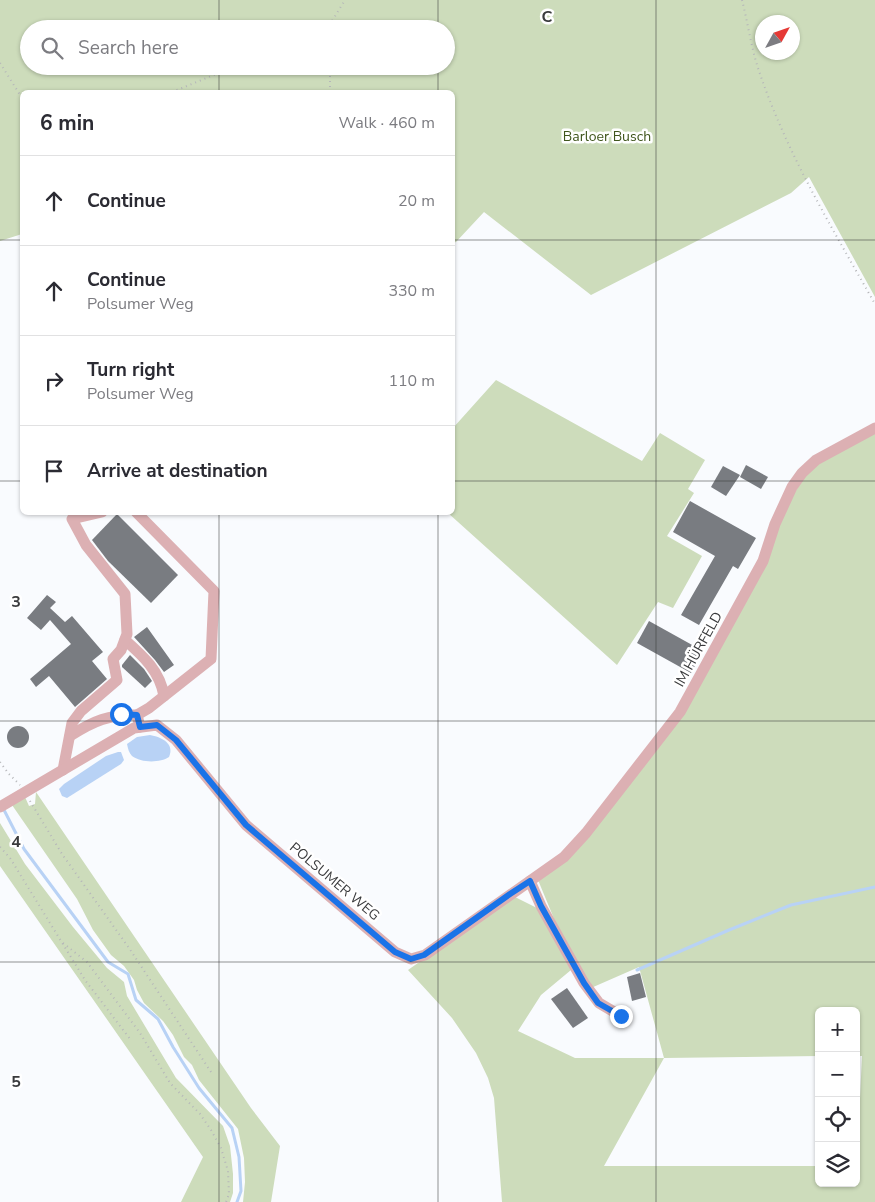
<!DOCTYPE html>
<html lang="en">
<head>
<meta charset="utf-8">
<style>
  :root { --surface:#fff; --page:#f7f7f7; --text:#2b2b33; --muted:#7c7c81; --line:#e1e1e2 }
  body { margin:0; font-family:"Nunito Sans",sans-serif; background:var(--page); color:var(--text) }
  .controls { position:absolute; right:15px; bottom:15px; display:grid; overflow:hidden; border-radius:8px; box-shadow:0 1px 4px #0004 }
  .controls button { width:45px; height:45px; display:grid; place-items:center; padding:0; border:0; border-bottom:1px solid var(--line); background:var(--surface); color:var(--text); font:25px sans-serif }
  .compass { position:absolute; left:755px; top:15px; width:45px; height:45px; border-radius:50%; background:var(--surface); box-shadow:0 1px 4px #0004; rotate:50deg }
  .stop { position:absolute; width:15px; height:15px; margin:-11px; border:4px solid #1a73e8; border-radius:50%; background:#fff }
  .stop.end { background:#1a73e8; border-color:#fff; box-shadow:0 1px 5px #0008 }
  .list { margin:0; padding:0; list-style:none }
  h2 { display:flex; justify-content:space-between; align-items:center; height:65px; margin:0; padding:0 20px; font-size:21px }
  h2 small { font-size:16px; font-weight:400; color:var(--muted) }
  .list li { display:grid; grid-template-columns:32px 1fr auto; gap:15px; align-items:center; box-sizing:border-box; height:90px; padding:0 20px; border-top:1px solid var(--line) }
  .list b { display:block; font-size:19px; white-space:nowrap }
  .list p { margin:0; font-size:16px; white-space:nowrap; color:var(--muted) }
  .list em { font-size:16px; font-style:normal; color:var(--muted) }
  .icon { flex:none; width:28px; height:28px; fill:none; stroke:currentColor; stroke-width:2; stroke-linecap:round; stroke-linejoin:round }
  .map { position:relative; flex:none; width:875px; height:1202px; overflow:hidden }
  .search { position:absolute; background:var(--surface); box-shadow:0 1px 4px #0004; left:20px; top:20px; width:435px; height:55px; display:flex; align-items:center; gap:12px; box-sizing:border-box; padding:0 18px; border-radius:28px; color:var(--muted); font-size:19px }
  .panel { position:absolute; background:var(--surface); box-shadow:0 1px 4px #0004; left:20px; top:90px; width:435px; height:425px; border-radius:8px }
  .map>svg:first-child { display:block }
</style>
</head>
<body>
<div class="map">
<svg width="875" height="1202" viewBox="0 0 875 1202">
  <rect width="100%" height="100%" fill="#f9fbfe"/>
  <g fill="#cddcbb" fill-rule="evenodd">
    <path d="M0,0H875V297L809,177L791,193L591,295L484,212L456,242L453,243L452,92H22V234L0,241ZM762,22H792V52H762ZM29,29H446V66H29Z"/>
    <polygon points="496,380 642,461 660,433 705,460 688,489 694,493 667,536 702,556 673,608 658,602 617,665 448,513 452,512 453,428"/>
    <path d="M875,431V1202H502L494,1098L488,1078L476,1053L452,1018L408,970L513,896L537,908L555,921L538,880L671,730L784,509L811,467ZM577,965L591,988L639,967L664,1058H575L518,1031L541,995ZM819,1011H856V1056H862L856,1183H819V1166H604L664,1058L819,1056Z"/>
    <polygon points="36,792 251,1108 280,1146 271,1202 243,1202 245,1182 244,1158 238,1129 199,1080 192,1065 184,1057 173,1035 163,1021 144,1003 137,990 134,980 124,966 111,955 93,930 77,899 12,805 25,797 29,806 35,804"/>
    <polygon points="0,823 25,864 73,927 107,968 124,982 127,996 176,1078 223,1126 230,1146 233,1174 233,1193 230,1202 181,1202 203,1157 0,866"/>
  </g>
  <g fill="#b8d2f5">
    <path d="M150,735C161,737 175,743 169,757C160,763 141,763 132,756C129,753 128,749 127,744L137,737Z"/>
    <polygon points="118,752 121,752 124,760 121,764 67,798 62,796 59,789 64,784 106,756"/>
  </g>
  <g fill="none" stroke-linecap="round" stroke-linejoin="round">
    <g stroke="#b8d2f5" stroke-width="3">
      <polyline points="3,808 24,849 108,962 128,974 136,1000 158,1019 173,1047 199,1088 232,1128 239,1157 241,1191 237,1202"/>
      <polyline points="637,970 729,930 791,905 875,887"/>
    </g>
  </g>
  <g fill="#797c81">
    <polygon points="746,465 768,477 761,489 740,477"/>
    <polygon points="723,466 740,475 726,496 711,487"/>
    <polygon points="690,501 756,538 738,569 733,566 699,625 681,615 715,556 673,532"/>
    <polygon points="117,514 178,575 151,603 108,561 92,540"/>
    <polygon points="47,595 56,602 50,608 65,622 72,616 103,652 92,661 107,679 75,707 49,676 36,687 30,679 71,644 50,620 41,630 27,618"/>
    <polygon points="649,621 703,651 691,673 637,643"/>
    <polygon points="147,627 174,665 164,672 155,660 134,637"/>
    <polygon points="130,655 144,669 152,681 145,688 122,667 122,665"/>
    <circle cx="18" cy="737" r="11"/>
    <polygon points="640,973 646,997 632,1001 627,977"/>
    <polygon points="567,988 588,1018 573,1028 551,999"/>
  </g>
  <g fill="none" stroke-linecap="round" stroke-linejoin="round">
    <g stroke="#b5b6b9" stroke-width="2" stroke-dasharray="1 4" stroke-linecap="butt">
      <path d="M742,0C748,23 751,48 759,71C787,154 832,228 875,304"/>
      <polyline points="327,29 345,0"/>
      <polyline points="0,63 22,98"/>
      <polyline points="330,66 330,92"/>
      <polyline points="172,92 236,66"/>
      <polyline points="0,762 9,774 20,785"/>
      <polyline points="30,801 62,854 129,948 211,1072"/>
      <polyline points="0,847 10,858 85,980 130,1039"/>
      <polyline points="63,943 87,962 140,1033 170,1083 200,1114 211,1130 221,1148 228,1171 229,1194 226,1202"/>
    </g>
    <g stroke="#dcb0b3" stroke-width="11">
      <polyline points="136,512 214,591 211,659 149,708 137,715 140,727"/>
      <path d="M125,640C143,656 160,671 164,696"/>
      <path d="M70,736C93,721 110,714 137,715"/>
      <polyline points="63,770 72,723 81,711 117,680 113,659 121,650 127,634 125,594 86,545 72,519 102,512"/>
      <polyline points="0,807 134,728 157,725 176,740 246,825 395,952 411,959 425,955 564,857 586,833 680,712 763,561 775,524 792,487 802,473 816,460 875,428"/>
      <polyline points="530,881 541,906 584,983 599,1003 621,1016"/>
    </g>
  </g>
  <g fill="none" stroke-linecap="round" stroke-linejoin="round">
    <polyline stroke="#1a73e8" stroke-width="6" points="121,714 137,715 140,727 157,725 176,740 246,825 395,952 411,959 424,955 510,894 530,881 541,906 584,983 598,1003 621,1016"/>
  </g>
  <path fill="none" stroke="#3a3b3d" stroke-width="1" stroke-opacity="0.55" d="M219,0V29M438,0V29M656,0V1202M219,66V92M438,66V92M0,240H22M452,240H875M0,481H22M452,481H875M219,512V1202M438,512V1202M0,721H875M0,962H875"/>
  <g text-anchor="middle" stroke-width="5" stroke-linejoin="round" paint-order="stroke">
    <g font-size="14" fill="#40561d" stroke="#fff">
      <text x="607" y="141">Barloer Busch</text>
    </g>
    <g font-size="14" fill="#3a3b3d" stroke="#fff">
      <text transform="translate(698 649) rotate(-61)" y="5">IM HÜRFELD</text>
      <text transform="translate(335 881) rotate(40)" y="5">POLSUMER WEG</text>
    </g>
  </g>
  <g font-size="16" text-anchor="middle" font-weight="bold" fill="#3a3b3d" stroke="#fff" stroke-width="5" stroke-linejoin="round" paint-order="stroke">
    <text x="547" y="22">C</text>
    <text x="16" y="607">3</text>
    <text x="16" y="847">4</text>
    <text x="16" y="1087">5</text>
  </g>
</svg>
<div class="controls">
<button>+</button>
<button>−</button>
<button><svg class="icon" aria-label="locate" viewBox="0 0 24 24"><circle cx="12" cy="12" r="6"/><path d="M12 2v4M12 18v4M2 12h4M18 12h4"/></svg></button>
<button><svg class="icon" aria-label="layers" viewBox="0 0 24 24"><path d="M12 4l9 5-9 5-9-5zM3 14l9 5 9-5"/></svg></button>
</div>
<svg class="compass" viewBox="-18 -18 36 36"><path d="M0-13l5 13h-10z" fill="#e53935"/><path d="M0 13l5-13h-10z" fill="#7c7c81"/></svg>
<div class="stop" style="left:121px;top:714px"></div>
<div class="stop end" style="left:621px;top:1016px"></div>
<div class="search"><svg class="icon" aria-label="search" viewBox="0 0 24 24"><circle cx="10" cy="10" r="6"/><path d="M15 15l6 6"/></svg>Search here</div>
<section class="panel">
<h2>6 min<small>Walk · 460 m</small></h2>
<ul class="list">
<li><svg class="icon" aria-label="ahead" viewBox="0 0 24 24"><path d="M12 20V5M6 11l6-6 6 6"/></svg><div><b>Continue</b></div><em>20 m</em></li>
<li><svg class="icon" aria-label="ahead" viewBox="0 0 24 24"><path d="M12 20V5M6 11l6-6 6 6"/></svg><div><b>Continue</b><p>Polsumer Weg</p></div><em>330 m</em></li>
<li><svg class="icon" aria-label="right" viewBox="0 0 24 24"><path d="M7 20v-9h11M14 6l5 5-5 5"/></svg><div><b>Turn right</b><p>Polsumer Weg</p></div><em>110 m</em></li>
<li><svg class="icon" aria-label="arrive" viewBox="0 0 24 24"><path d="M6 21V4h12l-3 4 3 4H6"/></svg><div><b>Arrive at destination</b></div></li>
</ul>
</section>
</div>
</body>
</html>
